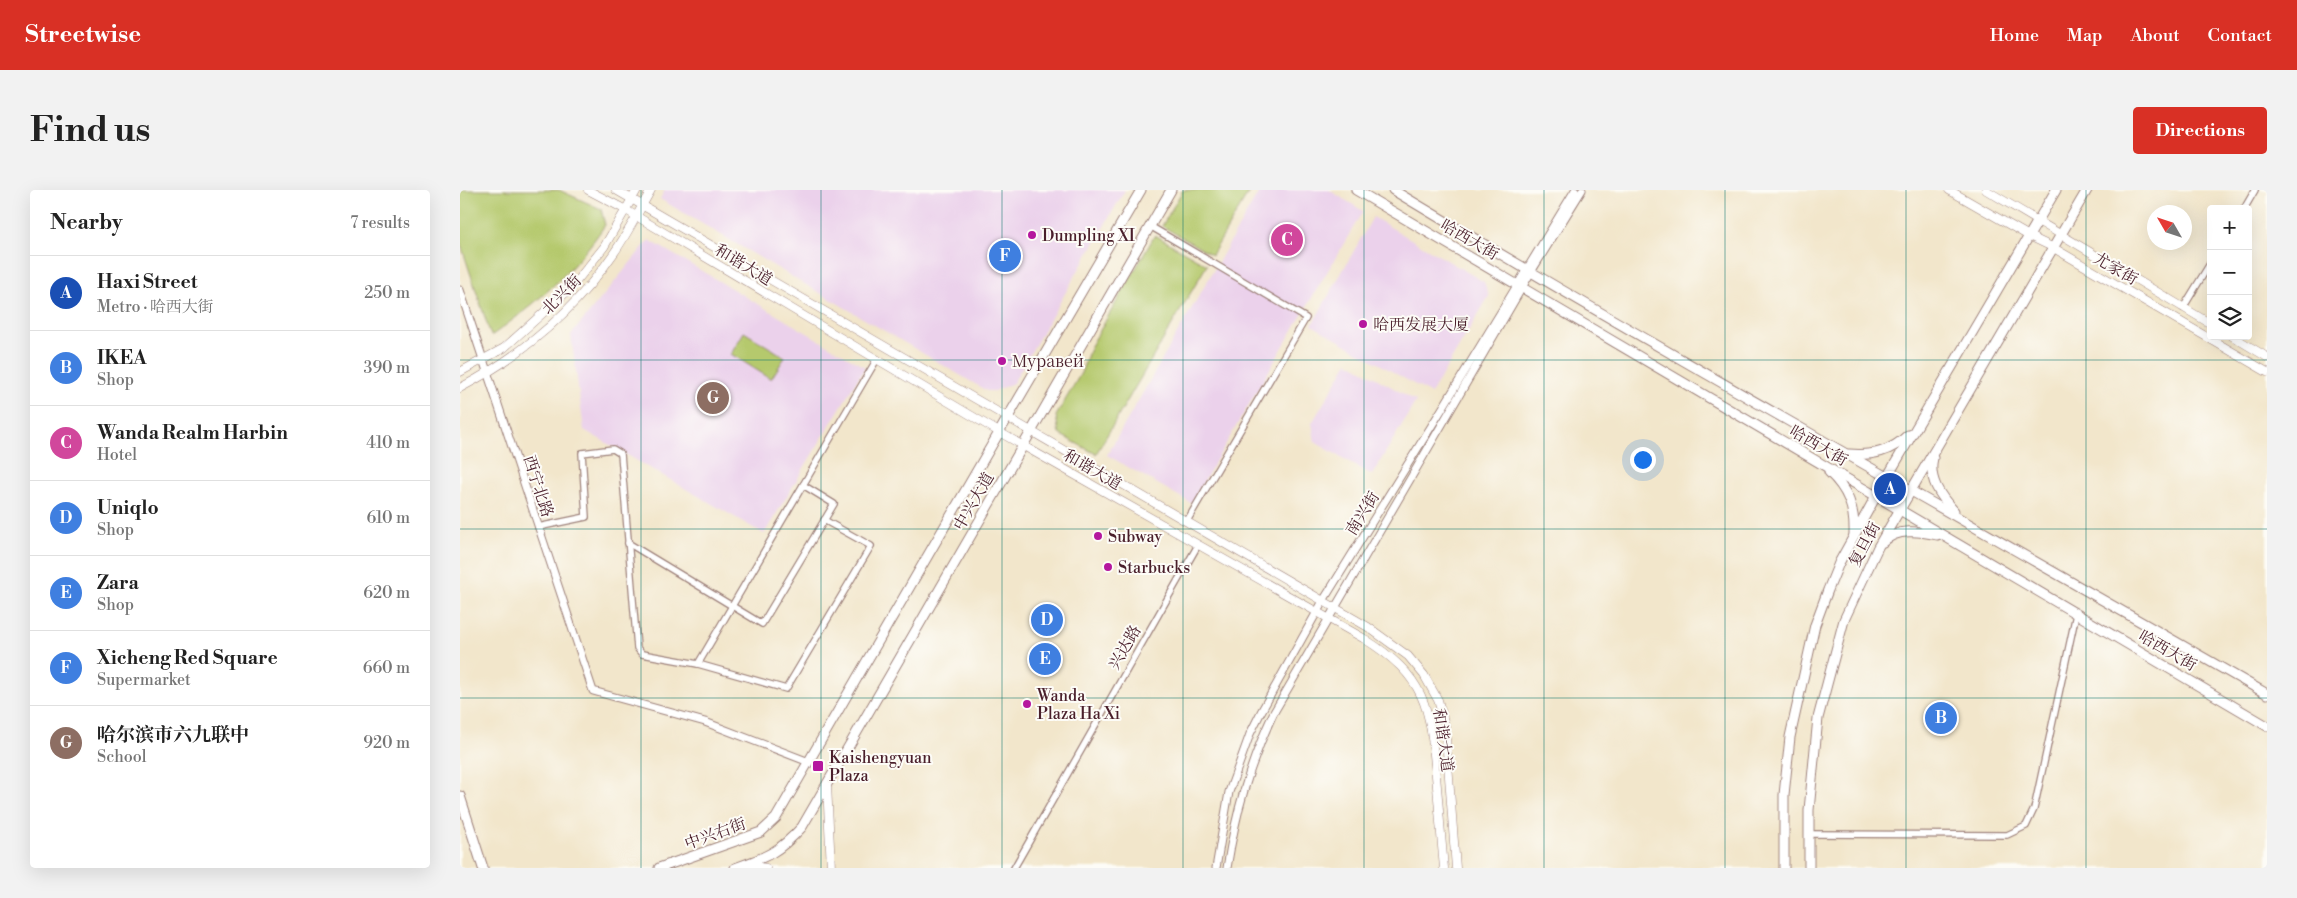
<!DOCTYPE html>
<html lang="en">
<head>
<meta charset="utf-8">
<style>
  :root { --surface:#fff; --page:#f2f2f2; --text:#222; --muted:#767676; --line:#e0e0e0; --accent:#d93025 }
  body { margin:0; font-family:"Libre Bodoni","Noto Serif SC",serif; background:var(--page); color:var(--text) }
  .controls { position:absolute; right:15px; top:15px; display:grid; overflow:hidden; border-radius:5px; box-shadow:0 5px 20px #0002 }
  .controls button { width:45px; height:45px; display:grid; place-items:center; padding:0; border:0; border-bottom:1px solid var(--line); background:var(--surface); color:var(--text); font:25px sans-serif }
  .compass { position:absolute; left:1687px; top:15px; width:45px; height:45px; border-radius:50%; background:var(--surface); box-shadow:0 5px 20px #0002; rotate:309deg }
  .you { position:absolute; left:1182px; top:269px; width:18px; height:18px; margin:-12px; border:4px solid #fff; border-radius:50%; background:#1a73e8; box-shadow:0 0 0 8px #1a73e833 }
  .badge { display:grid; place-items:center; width:32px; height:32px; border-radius:50%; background:var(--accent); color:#fff; font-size:16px; font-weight:700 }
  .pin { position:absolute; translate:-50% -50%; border:2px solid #fff; box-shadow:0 1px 5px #0006 }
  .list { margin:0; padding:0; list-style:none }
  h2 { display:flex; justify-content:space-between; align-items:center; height:65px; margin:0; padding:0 20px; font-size:21px }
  h2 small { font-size:16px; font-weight:400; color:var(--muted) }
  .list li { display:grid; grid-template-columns:32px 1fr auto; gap:15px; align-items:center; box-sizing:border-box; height:75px; padding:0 20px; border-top:1px solid var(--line) }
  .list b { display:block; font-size:19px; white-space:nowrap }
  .list p { margin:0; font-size:16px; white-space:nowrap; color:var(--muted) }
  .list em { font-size:16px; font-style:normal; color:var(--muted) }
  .icon { flex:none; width:28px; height:28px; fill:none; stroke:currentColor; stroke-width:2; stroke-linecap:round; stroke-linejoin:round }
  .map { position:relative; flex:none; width:1807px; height:678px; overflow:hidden; border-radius:5px }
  header { display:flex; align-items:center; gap:30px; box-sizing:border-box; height:70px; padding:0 25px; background:var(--accent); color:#fff }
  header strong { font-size:24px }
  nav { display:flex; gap:28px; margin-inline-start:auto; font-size:18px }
  .intro { display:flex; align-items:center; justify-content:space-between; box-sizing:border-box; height:120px; padding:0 30px }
  h1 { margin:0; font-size:35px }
  .button { padding:12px 22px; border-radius:5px; background:var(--accent); color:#fff; font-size:18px; font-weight:700 }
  main { display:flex; gap:30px; padding:0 30px }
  aside { flex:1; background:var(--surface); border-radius:5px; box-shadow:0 5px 20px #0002 }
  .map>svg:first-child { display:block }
</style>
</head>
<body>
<header>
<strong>Streetwise</strong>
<nav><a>Home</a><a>Map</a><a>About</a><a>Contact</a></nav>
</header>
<div class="intro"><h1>Find us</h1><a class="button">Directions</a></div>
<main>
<aside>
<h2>Nearby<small>7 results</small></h2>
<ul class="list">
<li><span class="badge" style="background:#1a4fb4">A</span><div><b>Haxi Street</b><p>Metro · 哈西大街</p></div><em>250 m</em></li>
<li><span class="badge" style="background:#3f7fe0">B</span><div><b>IKEA</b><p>Shop</p></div><em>390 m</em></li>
<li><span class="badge" style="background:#d1479c">C</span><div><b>Wanda Realm Harbin</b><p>Hotel</p></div><em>410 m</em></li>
<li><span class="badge" style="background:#3f7fe0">D</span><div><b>Uniqlo</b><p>Shop</p></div><em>610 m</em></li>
<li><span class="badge" style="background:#3f7fe0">E</span><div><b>Zara</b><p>Shop</p></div><em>620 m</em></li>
<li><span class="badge" style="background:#3f7fe0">F</span><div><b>Xicheng Red Square</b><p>Supermarket</p></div><em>660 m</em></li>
<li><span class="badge" style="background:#8d6e63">G</span><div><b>哈尔滨市六九联中</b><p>School</p></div><em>920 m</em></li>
</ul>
</aside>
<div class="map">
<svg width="1807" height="678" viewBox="0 0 1807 678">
  <rect width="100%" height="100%" fill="#fdfcf7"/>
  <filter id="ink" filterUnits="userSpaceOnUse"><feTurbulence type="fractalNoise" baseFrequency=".02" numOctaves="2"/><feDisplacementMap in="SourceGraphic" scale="10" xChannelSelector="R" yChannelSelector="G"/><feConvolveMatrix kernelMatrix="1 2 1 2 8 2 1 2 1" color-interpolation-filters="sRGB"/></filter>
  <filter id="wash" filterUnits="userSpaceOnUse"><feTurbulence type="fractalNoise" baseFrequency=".0096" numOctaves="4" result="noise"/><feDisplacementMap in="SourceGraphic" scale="20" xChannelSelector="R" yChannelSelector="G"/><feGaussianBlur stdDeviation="1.12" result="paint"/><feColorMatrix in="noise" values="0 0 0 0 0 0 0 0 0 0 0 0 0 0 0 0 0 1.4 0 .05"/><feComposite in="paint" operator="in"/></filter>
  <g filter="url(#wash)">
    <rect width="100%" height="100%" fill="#f2e6cb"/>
    <g fill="#ebd1eb">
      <polygon points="205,0 665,0 553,193 535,201 527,201 200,9"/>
      <polygon points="800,0 869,0 903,21 731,313 647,265"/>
      <polygon points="913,27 1024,92 1029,106 971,204 852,135"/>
      <polygon points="189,50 405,177 304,344 124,240 111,145"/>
      <polygon points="888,172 956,211 912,285 855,252 852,233"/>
    </g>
    <g fill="#b5c96d" stroke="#80744c">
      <path d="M0,0H99L141,19L145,35C113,82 77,113 31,146L0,52Z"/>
      <polygon points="723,0 790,0 752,65 702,36"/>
      <polygon points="695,45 747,75 636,264 599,244 596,226 621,183 631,156"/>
      <polygon points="284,142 325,167 311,189 271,164"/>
    </g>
  </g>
  <g filter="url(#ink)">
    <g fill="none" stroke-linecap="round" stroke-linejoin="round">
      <defs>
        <g id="minor">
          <polyline points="1784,19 1795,0"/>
          <polyline points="690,36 846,128 727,331"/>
          <polyline points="1723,118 1751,72"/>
          <polyline points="78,337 126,327 122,263 153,259 161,264 177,458 182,464 238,474 417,169"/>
          <polyline points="168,353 302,434 374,314 343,295"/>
          <polyline points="238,474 326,499 411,356 364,330"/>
          <polyline points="1349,644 1547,645 1566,636 1574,619 1616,424"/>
          <polyline points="554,678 738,355"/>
        </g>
        <g id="tertiary">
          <polyline points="0,100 133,501 245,532 349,572"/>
          <polyline points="756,678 769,602 790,544 801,522 863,411 982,219 1115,0"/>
          <path d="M767,678C776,622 789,575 813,524L1071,82L1122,0"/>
        </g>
        <g id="secondary">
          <path d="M128,0L166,20L539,242L903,448C966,487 970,516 976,586C979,617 981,647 984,678"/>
          <polyline points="156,0 908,437 948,466 964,485 978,510 985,535 996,678"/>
          <polyline points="1489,0 1569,46 1592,57 1807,182"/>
          <polyline points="1526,0 1751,134"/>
          <polyline points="1772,146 1807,167"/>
          <polyline points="0,182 44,158 111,98 144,57 177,0"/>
          <path d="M0,198C61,166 115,120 154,63C168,43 179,21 191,0"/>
          <polyline points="367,594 371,678"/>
          <polyline points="286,674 306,678"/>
        </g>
        <g id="primary">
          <polyline points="896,0 1807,536"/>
          <path d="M933,0C1221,173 1515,336 1807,504"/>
          <path d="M1389,264C1412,266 1431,262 1448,245"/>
          <path d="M1473,268C1468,289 1480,306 1494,321"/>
          <path d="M1369,282C1388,300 1395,318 1394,344"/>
          <path d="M1423,352C1437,338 1459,341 1477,345"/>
          <polyline points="0,606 23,678"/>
          <polyline points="199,678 301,642 316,628 548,227 681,0"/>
          <path d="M275,678C307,667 319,662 342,637L711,0"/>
          <polyline points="1324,678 1324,605 1330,547 1355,435 1368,400 1379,373 1416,306 1596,0"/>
          <polyline points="1349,678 1349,620 1358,528 1384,430 1418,357 1627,0"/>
        </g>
      </defs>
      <use href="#minor" stroke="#9e827b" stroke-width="8"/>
      <use href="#tertiary" stroke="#9e827b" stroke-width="9"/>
      <use href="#secondary" stroke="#9e827b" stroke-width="9"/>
      <use href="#primary" stroke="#9e827b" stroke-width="11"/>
      <use href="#minor" stroke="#fff" stroke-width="5.5"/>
      <use href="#tertiary" stroke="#fff" stroke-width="7"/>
      <use href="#secondary" stroke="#fff" stroke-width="8"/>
      <use href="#primary" stroke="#fff" stroke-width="9"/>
    </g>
  </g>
  <path fill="none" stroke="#0f766e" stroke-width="1" stroke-opacity="0.55" d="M181,0V678M361,0V678M542,0V678M723,0V678M904,0V678M1084,0V678M1265,0V678M1446,0V678M1626,0V678M0,170H1807M0,339H1807M0,508H1807"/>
  <g fill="#b5179e" stroke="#fdfcf7" stroke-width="2">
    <circle cx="572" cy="45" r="5"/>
    <circle cx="903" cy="134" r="5"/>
    <circle cx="542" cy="171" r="5"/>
    <circle cx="638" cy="346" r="5"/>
    <circle cx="648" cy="377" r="5"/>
    <circle cx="567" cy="514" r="5"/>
    <rect x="352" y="570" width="12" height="12" rx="2.5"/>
  </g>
  <g text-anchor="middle" stroke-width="4" stroke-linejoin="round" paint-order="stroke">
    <g font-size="16" fill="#4a1f2b" stroke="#fdfcf7" text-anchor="start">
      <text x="582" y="51">Dumpling XI</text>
      <text x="913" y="140">哈西发展大厦</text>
      <text x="552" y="177">Муравей</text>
      <text x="648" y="352">Subway</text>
      <text x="658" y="383">Starbucks</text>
      <text x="577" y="511">Wanda<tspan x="577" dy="18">Plaza Ha Xi</tspan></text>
      <text x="369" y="573">Kaishengyuan<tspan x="369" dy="18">Plaza</tspan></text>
    </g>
    <g font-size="16" fill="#4a1f2b" stroke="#fdfcf7">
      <text transform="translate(1010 49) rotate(30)" y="6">哈西大街</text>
      <text transform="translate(284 74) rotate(31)" y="6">和谐大道</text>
      <text transform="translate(1656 78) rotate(30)" y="6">尤家街</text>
      <text transform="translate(101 104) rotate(-45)" y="6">北兴街</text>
      <text transform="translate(1359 255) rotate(30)" y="6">哈西大街</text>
      <text transform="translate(633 279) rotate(30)" y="6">和谐大道</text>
      <text transform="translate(79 296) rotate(72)" y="6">西宁北路</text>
      <text transform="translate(513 311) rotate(-60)" y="6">中兴大道</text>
      <text transform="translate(902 323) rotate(-58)" y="6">南兴街</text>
      <text transform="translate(1404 354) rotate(-62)" y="6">复旦街</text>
      <text transform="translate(664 457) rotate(-60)" y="6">兴达路</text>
      <text transform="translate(1708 460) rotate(30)" y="6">哈西大街</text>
      <text transform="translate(984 550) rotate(82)" y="6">和谐大道</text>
      <text transform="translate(255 643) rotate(-20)" y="6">中兴右街</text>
    </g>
  </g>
</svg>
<div class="controls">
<button>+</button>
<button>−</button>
<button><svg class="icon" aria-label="layers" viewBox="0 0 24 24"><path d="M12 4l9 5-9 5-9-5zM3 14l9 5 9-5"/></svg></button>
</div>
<svg class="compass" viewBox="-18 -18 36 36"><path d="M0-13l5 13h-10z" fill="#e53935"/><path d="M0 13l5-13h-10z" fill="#767676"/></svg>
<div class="you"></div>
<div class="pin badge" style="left:1430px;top:299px;background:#1a4fb4">A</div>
<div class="pin badge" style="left:1481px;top:528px;background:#3f7fe0">B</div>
<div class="pin badge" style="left:827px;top:50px;background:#d1479c">C</div>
<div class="pin badge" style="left:587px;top:430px;background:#3f7fe0">D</div>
<div class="pin badge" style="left:585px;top:469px;background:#3f7fe0">E</div>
<div class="pin badge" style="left:545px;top:66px;background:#3f7fe0">F</div>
<div class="pin badge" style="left:253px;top:208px;background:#8d6e63">G</div>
</div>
</main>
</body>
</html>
